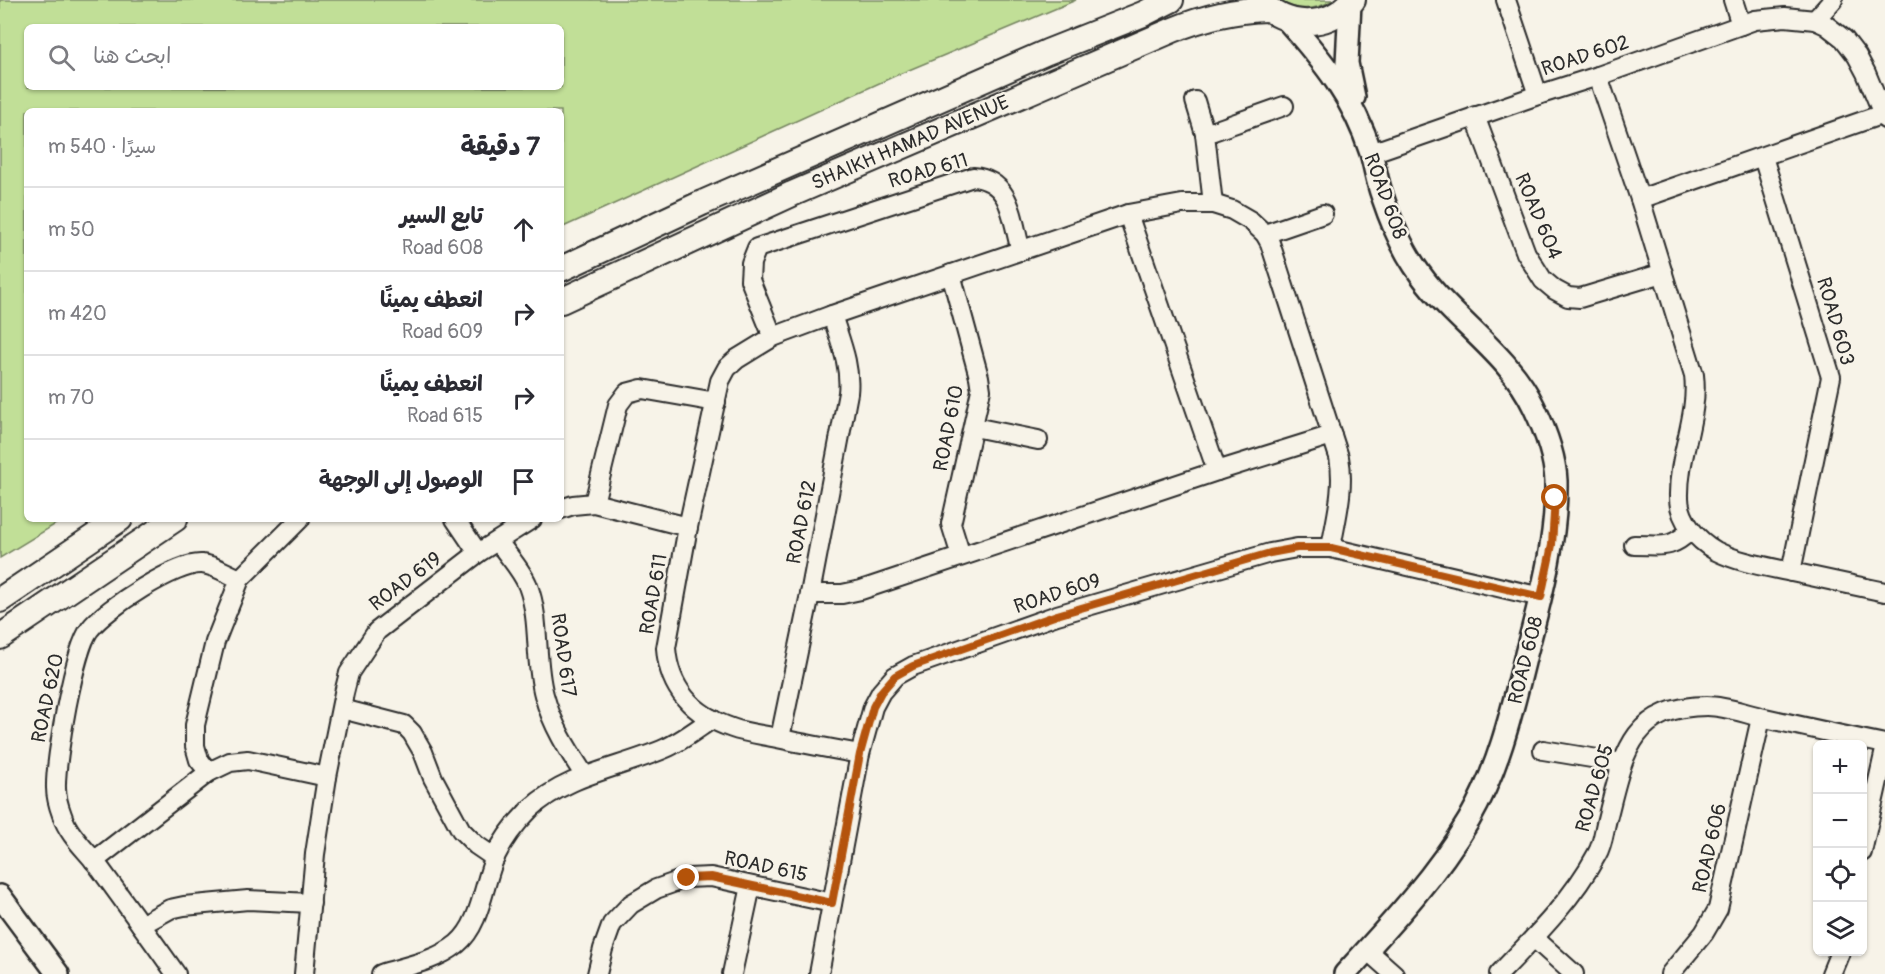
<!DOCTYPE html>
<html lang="ar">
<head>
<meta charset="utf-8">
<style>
  :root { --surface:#fff; --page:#f7f7f7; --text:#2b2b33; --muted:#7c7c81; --line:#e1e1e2 }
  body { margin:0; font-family:Pangolin,"Playpen Sans Arabic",sans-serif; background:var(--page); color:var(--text); direction:rtl }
  .controls { position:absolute; right:18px; bottom:18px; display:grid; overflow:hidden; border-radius:9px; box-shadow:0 2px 4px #0004 }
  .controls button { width:54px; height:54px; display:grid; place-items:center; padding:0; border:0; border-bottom:2px solid var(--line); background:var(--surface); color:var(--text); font:30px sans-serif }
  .stop { position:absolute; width:18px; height:18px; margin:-14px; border:4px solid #b45309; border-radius:50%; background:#fff }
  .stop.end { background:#b45309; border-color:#fff; box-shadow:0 2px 6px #0008 }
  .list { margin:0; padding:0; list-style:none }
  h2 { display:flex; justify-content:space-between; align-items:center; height:78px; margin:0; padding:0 24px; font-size:26px }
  h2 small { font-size:20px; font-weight:400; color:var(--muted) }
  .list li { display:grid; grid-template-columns:39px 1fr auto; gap:18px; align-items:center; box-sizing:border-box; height:84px; padding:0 24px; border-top:2px solid var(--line) }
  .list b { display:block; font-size:22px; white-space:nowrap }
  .list p { margin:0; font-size:20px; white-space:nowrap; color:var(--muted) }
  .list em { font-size:20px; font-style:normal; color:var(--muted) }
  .icon { flex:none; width:33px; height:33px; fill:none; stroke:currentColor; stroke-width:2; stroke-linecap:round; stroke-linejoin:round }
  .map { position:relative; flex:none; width:1885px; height:974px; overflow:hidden; direction:ltr }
  .search { position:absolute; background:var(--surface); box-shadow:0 2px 4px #0004; left:24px; top:24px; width:540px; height:66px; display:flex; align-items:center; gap:15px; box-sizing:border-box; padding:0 21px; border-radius:9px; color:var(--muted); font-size:22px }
  .panel { position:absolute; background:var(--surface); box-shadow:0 2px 4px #0004; left:24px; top:108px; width:540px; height:414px; border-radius:9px; direction:rtl }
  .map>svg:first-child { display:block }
</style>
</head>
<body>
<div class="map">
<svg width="1885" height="974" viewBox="0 0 1885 974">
  <rect width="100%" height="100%" fill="#f7f3e8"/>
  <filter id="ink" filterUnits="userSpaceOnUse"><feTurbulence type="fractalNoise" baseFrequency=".0167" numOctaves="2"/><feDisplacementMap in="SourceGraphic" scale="12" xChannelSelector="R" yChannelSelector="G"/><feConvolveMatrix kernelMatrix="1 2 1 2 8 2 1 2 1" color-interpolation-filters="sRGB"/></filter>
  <g filter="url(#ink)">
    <g fill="#c1df97" stroke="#768561" stroke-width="1.5" fill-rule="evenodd">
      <path d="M0,0H1076L897,75L561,228V111H27V519H64L0,558ZM27,27H561V87H27Z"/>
      <path d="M1279,0H1333C1315,11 1297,12 1279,0Z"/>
    </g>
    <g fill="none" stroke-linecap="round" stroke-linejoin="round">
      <defs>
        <g id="minor">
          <polyline points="1506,0 1538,95"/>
          <polyline points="1733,0 1741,25"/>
          <polyline points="1815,20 1833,0"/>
          <path d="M1598,76L1640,199L1694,375C1699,416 1678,455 1679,497C1679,520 1697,540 1716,551C1738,562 1763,566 1787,571C1819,578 1852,585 1885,592"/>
          <polyline points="1195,101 1205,134"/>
          <polyline points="1475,116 1526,253 1543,280 1555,290 1568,297 1580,298 1663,273"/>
          <polyline points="1371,153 1538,95 1598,76 1755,20 1785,17 1815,20 1826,25 1844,39 1857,56 1866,73 1885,119"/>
          <polyline points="1763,157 1831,377 1791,572"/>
          <polyline points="1640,199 1883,114"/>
          <polyline points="1213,204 1205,134 1284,106"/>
          <polyline points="1128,214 1217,471"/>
          <polyline points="1265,234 1323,214"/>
          <polyline points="951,274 979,377 981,390 951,524 961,556"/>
          <path d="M773,337L750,280L751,263L757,248L973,177C1012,180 1012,220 1021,251"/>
          <polyline points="974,427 1038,440"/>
          <polyline points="594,503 618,405 627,393 642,389 716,402"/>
          <polyline points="561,509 573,505 594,503 688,527"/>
          <polyline points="455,519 478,553"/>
          <path d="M498,541C507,555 522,570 528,586C541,621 534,659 544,695C552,725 568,750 585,776"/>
          <path d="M1634,545C1662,545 1670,550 1691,530"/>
          <polyline points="810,594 842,594 861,590 1217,471 1332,435"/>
          <polyline points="342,709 404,725 412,733 423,752 433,778 461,830 476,845 495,858"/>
          <path d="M780,738L810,594L848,393C851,365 840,341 832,315"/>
          <polyline points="1543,750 1622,763"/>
          <path d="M860,754C832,749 805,744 777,738C763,735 746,733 732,728C693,715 669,689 666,648L688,527L720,381L727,368L737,359L773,337L832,315L1128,214L1182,204H1213L1232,210L1251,221L1265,234L1270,243L1339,457C1345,488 1336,518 1331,548"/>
          <polyline points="209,772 199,760 195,746 195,725 215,642 240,579 300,519"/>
          <polyline points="1862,852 1885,750"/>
          <polyline points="94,861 209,772 230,762 248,760 327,777"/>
          <polyline points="141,925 170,909 184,906 248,900 311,903"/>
          <polyline points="1534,938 1574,974"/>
          <polyline points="1367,950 1394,974"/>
          <path d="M176,974C150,937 123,900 96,863C84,848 68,834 62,815C59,807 56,797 56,788C55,761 74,649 90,629C106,608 177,562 202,564C215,565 229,575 240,579"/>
          <polyline points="304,974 315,854 327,777 344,693 349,673 377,631 478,553 532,519"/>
          <path d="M381,974C406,966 436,961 457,944C481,924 483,885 495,857C503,840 516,823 530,809C567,774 621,768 666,748C682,741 697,729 712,719"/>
          <polyline points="597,974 603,949 612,924 631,904 656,889 687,878 711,877 832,903"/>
          <polyline points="732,974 751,886"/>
          <polyline points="819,974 860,754 873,707 881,692 895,676 913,666 1057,615 1270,553 1297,548 1331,548 1541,597"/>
          <path d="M1499,974C1535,937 1573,899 1597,854C1603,844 1604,830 1607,819C1623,758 1629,706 1707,706C1726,706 1746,714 1765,718C1805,727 1845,736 1885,744"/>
          <polyline points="1670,974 1704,933 1718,909 1761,718"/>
          <polyline points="1831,974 1840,952"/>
        </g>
        <g id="tertiary">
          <polyline points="1350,3 1347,63 1354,97"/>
          <path d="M1286,19C1324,62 1353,97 1371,153C1375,167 1377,181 1382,195C1390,219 1400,244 1414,265C1448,318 1507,350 1534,407C1545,430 1555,456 1556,481C1557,540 1541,597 1526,654C1512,711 1499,768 1469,820C1435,877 1390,925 1345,974"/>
          <polyline points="0,896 58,974"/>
        </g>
        <g id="secondary">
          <path d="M1259,0C1285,28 1327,31 1353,0"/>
          <polyline points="561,269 702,203 1047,52 1143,14 1171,0"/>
          <path d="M561,301L792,194L1173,30C1204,17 1235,10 1268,9"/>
          <polyline points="0,600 120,519"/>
          <polyline points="0,637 175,519"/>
        </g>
      </defs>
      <use href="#minor" stroke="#2b2b2b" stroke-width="22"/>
      <use href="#tertiary" stroke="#2b2b2b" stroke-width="26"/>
      <use href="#secondary" stroke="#2b2b2b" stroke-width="28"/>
      <use href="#minor" stroke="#f7f3e8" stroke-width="18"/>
      <use href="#tertiary" stroke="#f7f3e8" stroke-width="21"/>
      <use href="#secondary" stroke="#f7f3e8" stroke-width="24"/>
    </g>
  </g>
  <g fill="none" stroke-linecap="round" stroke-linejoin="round" filter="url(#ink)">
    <polyline stroke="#b45309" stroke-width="8" points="687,878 711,877 832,903 860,754 873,707 881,692 895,676 913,666 1057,615 1270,553 1297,548 1331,548 1541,597 1552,545 1555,498"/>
  </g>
  <g text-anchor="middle" stroke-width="5" stroke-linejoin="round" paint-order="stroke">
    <g font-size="20" fill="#2b2b2b" stroke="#f7f3e8">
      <text transform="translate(1585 55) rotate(-18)" y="7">ROAD 602</text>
      <text transform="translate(910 142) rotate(-23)" y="7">SHAIKH HAMAD AVENUE</text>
      <text transform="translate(928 170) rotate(-16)" y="7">ROAD 611</text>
      <text transform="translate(1386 196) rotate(70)" y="7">ROAD 608</text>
      <text transform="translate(1539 216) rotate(67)" y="7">ROAD 604</text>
      <text transform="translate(1836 321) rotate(74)" y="7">ROAD 603</text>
      <text transform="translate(948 428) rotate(-79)" y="7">ROAD 610</text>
      <text transform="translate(801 522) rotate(-79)" y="7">ROAD 612</text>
      <text transform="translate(405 581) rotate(-37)" y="7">ROAD 619</text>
      <text transform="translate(1057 593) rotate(-18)" y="7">ROAD 609</text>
      <text transform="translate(653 594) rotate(-80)" y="7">ROAD 611</text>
      <text transform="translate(564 655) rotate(82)" y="7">ROAD 617</text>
      <text transform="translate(1525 660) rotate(-76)" y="7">ROAD 608</text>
      <text transform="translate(47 698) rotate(-78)" y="7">ROAD 620</text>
      <text transform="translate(1594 788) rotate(-74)" y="7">ROAD 605</text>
      <text transform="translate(1709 848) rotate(-77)" y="7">ROAD 606</text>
      <text transform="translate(766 866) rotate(12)" y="7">ROAD 615</text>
    </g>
  </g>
</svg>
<div class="controls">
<button>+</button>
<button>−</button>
<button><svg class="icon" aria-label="locate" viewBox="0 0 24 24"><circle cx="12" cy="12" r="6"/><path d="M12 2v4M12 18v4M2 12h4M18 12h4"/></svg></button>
<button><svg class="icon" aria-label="layers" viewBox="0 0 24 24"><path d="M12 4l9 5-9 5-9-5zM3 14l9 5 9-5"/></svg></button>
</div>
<div class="stop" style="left:1555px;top:498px"></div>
<div class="stop end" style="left:687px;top:878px"></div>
<div class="search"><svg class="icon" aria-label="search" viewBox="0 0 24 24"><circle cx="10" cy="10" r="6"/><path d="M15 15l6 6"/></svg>ابحث هنا</div>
<section class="panel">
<h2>7 دقيقة<small>سيرًا · 540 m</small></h2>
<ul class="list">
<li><svg class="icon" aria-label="ahead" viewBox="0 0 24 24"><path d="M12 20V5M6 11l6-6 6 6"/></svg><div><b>تابع السير</b><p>Road 608</p></div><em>50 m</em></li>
<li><svg class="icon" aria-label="right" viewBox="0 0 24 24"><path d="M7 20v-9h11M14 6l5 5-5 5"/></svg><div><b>انعطف يمينًا</b><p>Road 609</p></div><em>420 m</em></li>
<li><svg class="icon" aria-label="right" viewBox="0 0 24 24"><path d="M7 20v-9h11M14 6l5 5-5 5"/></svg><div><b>انعطف يمينًا</b><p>Road 615</p></div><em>70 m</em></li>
<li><svg class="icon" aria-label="arrive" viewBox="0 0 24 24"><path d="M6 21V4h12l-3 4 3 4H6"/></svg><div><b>الوصول إلى الوجهة</b></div></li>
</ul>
</section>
</div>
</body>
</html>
